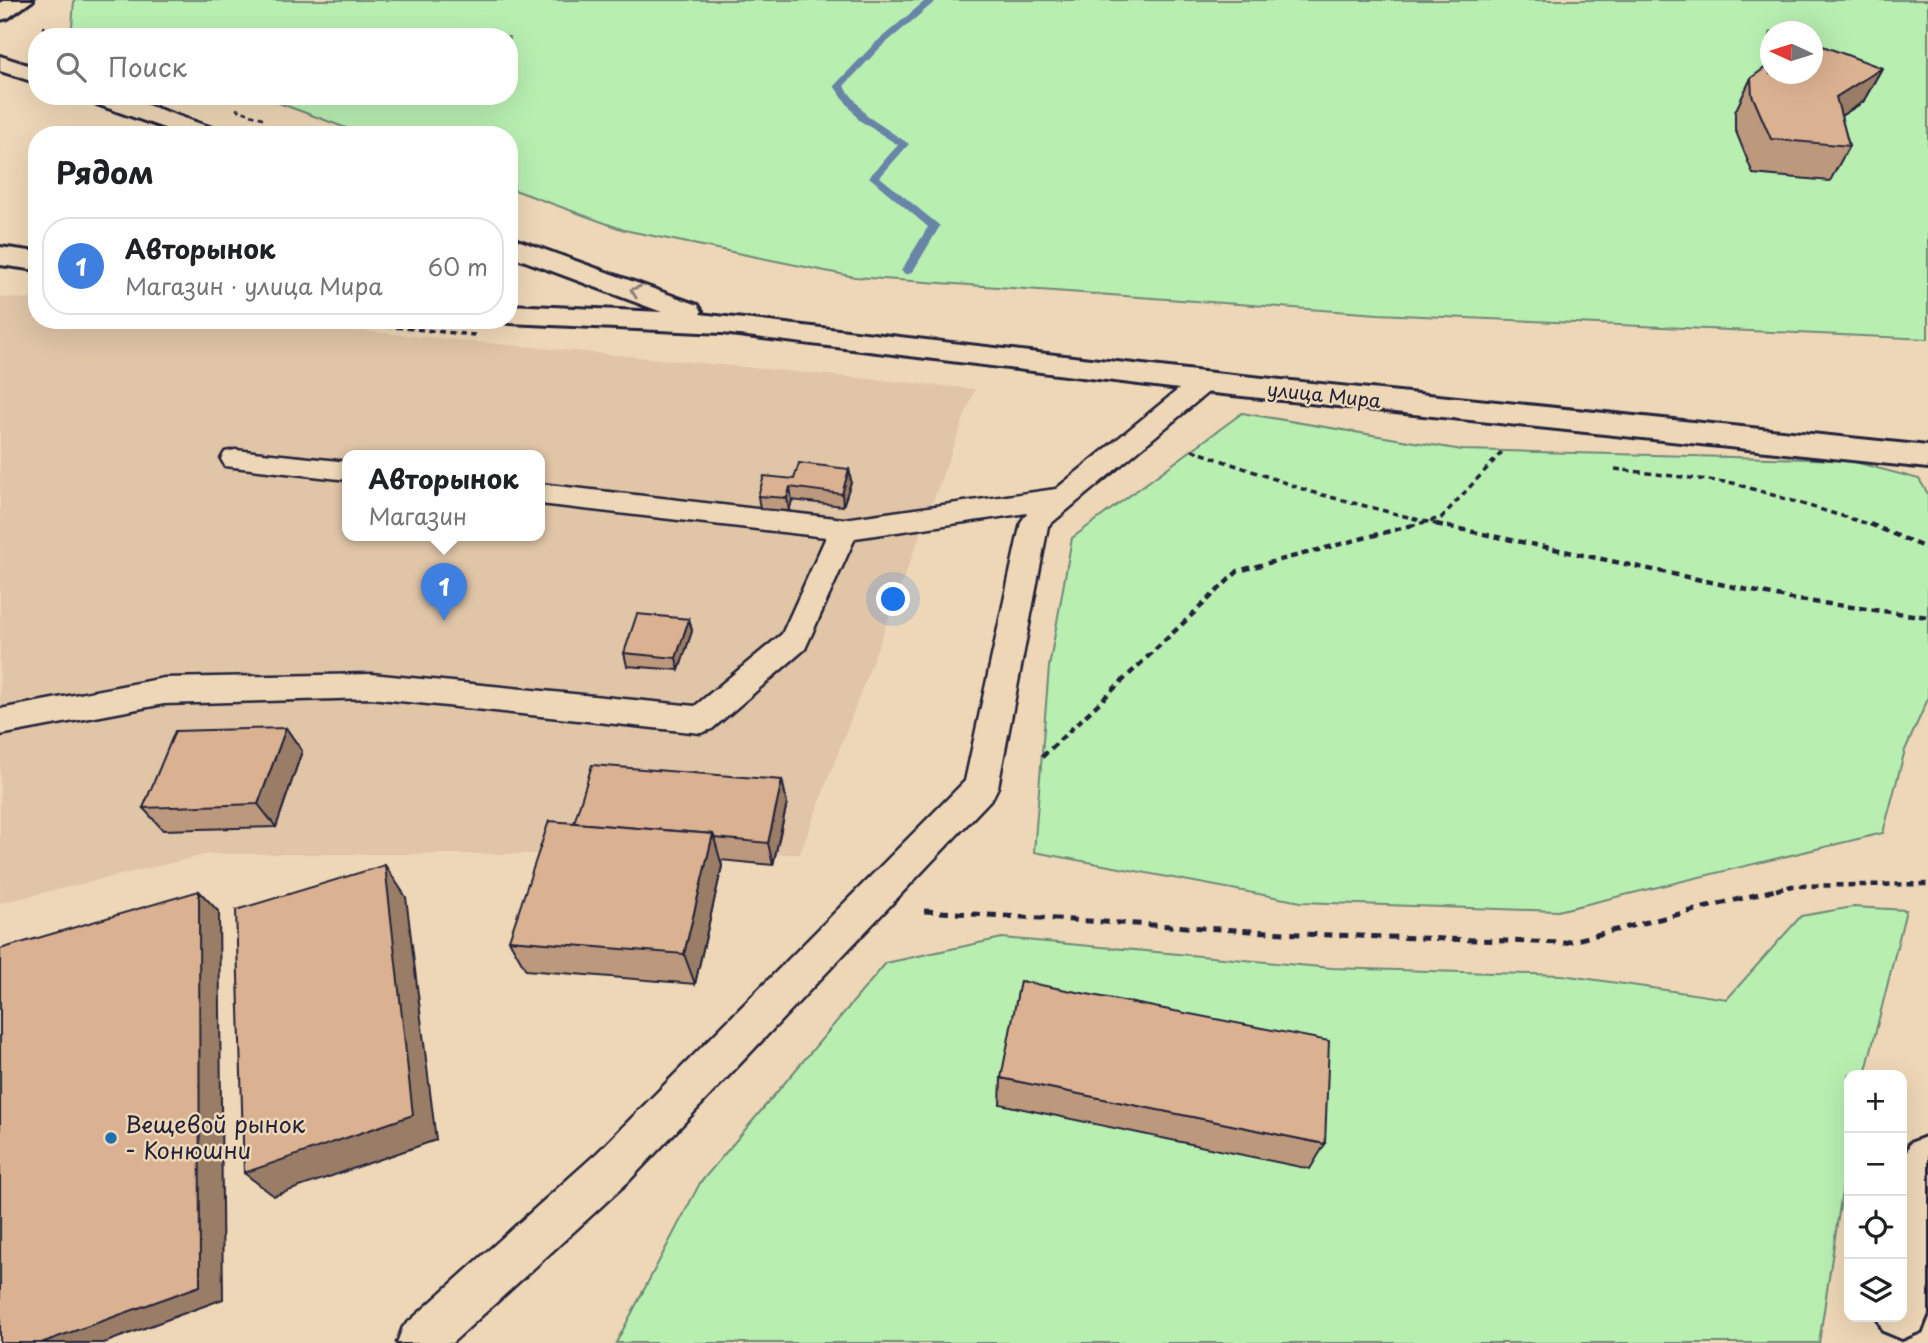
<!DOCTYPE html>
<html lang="ru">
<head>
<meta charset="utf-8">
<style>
  :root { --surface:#fff; --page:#f2f2f2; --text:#202124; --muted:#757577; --line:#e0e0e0; --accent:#1f6fb2 }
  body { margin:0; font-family:"Playpen Sans",sans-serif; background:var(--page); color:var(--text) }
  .controls { position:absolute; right:21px; bottom:21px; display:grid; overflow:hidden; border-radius:14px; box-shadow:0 7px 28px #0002 }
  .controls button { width:63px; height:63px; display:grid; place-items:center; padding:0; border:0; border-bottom:2px solid var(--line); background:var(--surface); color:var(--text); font:35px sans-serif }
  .compass { position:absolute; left:1760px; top:21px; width:63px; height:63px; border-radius:50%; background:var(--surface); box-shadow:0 7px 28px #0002; rotate:274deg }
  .you { position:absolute; left:894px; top:600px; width:24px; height:24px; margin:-18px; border:5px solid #fff; border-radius:50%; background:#1a73e8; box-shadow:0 0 0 10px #1a73e833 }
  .badge { display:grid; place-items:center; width:46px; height:46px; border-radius:50%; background:var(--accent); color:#fff; font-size:23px; font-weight:700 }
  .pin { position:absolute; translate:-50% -58px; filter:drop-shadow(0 2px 4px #0008) }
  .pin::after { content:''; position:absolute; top:37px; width:24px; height:21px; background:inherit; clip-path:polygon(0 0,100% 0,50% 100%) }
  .popup { position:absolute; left:342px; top:450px; width:203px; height:91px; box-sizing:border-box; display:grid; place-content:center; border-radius:14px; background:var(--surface); filter:drop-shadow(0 2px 5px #0005); font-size:23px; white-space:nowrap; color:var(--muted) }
  .popup b { font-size:26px; color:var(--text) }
  .popup::after { content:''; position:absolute; left:50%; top:100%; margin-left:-14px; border:14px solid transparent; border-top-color:var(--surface) }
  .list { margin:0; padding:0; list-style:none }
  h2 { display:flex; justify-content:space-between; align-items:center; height:91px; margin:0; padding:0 28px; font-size:30px }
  h2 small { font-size:23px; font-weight:400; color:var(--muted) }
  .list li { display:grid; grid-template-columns:46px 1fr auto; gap:21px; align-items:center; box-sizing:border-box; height:98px; margin:0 14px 14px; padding:0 14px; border:2px solid var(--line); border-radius:28px }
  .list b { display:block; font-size:26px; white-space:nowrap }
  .list p { margin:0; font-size:23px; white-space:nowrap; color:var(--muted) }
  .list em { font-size:23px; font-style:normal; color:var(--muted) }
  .icon { flex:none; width:38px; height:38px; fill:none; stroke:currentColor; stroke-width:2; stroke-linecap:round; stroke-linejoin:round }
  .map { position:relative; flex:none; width:1928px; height:1343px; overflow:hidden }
  .search { position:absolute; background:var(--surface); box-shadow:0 7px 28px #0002; left:28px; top:28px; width:490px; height:77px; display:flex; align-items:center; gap:18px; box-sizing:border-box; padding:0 24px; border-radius:28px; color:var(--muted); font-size:26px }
  .panel { position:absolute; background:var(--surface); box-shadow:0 7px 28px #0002; left:28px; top:126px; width:490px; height:203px; border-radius:28px }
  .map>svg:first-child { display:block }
</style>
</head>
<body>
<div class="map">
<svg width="1928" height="1343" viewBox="0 0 1928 1343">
  <rect width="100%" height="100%" fill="#eed7b7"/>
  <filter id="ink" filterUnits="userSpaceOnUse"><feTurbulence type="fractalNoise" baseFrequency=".0143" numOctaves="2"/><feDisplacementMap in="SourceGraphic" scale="14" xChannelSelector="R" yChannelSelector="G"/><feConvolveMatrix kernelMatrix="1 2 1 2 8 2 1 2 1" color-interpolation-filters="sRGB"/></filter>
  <g filter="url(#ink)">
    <path fill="#e0c5a7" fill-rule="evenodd" d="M0,297L37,300V320H246L975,389L800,854H209L0,903ZM348,455H540V535H348Z"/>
    <g fill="#b8efb1" stroke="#6d8876" stroke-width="2" fill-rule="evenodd">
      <path d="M74,0H1928V339L1378,314L855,277L624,230L509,188V135H365L260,96H509V37H98L72,27ZM1770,32H1812V74H1770Z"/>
      <polygon points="1242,413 1462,450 1847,460 1919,479 1928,494 1928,699 1905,750 1883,833 1558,911 1301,902 1034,852 1049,667 1072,538"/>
      <polygon points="1853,907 1906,910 1865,1075 1849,1075 1849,1146 1819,1343 616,1343 700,1183 886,963 1002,938 1332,968 1562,975 1727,999 1801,916"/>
    </g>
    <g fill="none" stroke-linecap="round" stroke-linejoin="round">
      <polygon fill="#6785a8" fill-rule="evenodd" points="926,0 937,0 880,48 844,86 867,116 909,144 880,177 940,226 913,271 907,275 901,271 928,227 869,177 898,145 859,120 834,86 874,44"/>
      <defs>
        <g id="lane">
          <polygon points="1204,374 1213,376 1217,382 1213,388 1048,526 998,787 993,797 628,1182 452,1343 397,1343 403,1327 598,1152 965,781 1021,522 1027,513 855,538 805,649 712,729 701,733 371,698 164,704 0,735 0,709 164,678 371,674 695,706 782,634 826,537 540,504 540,484 844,519 1056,489 1195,376"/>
          <polygon points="235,450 348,462 348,480 225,466 221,459 225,452"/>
        </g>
        <g id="secondary">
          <polygon points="6,0 33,0 8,18 0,20 0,3"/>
          <polygon points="0,56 37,68 37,83 0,71"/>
          <polygon points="85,96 122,96 218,130 222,135 184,135 88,101"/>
          <polygon points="509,237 698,305 702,311 700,314 1204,372 1928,446 1928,468 1204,392 722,333 509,323 498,320 509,320 509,305 662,312 509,255"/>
          <polygon points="0,247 37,252 37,270 0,265"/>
          <polygon points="1928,1136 1928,1314 1921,1331 1902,1339 1883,1331 1877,1317 1902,1317 1902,1167 1910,1143"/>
        </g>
      </defs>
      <use href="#lane" stroke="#22223b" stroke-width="5"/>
      <use href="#secondary" stroke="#22223b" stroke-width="6"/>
      <g stroke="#22223b" stroke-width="2.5" stroke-dasharray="4.5 3.5" stroke-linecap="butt">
        <polyline points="44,26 46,37"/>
        <polyline points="236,109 265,119"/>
      </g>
      <g stroke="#22223b" stroke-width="3.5" stroke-dasharray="6 4.5" stroke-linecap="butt">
        <polyline points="323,320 475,335"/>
        <polyline points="1192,450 1311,492 1443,526"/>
        <polyline points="1615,469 1733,483 1875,526"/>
        <polyline points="1410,526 1441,518 1503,451"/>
      </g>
      <g stroke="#22223b" stroke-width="4.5" stroke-dasharray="7 5" stroke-linecap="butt">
        <polyline points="1436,524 1791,599 1928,617"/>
        <polyline points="1870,524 1928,549"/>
        <polyline points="1042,757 1238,571 1417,524"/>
        <polyline points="1776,890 1792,886 1928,884"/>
      </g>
      <polyline stroke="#22223b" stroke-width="5" stroke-dasharray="9 7" stroke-linecap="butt" points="924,911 1301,934 1564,943 1783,888"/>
      <use href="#lane" fill="#eed7b7" fill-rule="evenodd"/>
      <use href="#secondary" fill="#eed7b7" fill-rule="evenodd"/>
    </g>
    <g fill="#bc997d" stroke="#22223b" stroke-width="2">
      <polygon points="1882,68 1863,102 1841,116 1849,146 1830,181 1753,174 1735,129 1735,112 1751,78"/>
      <polygon points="849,469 851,482 843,506 792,500 789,511 760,509 758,496 794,479"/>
      <polygon points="689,619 692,631 679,670 627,666 624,653"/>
      <polygon points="286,728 302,751 276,827 163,830 143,808"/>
      <polygon points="782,780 787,803 773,865 721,860 722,866 695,984 526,970 509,940 574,823"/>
      <polygon points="1001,1078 1325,1144 1310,1169 1000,1104"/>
    </g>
    <g fill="#997d66" stroke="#22223b" stroke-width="2">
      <polygon points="1882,68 1863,102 1817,131 1836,97"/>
      <polygon points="849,469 851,482 843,506 842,494"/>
      <polygon points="790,487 792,500 789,511 787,498"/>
      <polygon points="689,619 692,631 679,670 676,658"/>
      <polygon points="286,728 302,751 276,827 258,804"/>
      <polygon points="782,780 787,803 773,865 768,843"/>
      <polygon points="713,834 722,866 695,984 684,954"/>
      <polygon points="385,865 406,897 436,1140 274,1196 244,1173"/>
      <polygon points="199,891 219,912 223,1299 104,1343 41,1343"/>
    </g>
    <g fill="#dbb291" stroke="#22223b" stroke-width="2">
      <polygon points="1812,42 1882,68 1836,97 1849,146 1771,139 1752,95 1751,78 1770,64 1770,74 1812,74"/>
      <polygon points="799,463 849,469 842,494 790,487 787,498 758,496 764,476 794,479"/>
      <polygon points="637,614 689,619 676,658 624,653"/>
      <polygon points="286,728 258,804 143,808 175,731"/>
      <polygon points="592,765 782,780 768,843 715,838 713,834 574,823"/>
      <polygon points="549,821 713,834 684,954 509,940"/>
      <polygon points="385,865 413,1115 244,1173 236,910"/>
      <polygon points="199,891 200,1286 41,1343 0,1343 0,949"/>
      <polygon points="1020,981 1329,1041 1325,1144 1001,1078"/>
    </g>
    <defs><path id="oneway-chevron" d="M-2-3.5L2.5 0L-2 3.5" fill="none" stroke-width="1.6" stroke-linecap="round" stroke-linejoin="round" transform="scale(1.75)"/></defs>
    <use stroke="#887c79" href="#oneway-chevron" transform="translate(635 291) rotate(-160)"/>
  </g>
  <circle fill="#1f6fb2" stroke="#eed7b7" stroke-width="2.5" cx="111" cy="1138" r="7"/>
  <g text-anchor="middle" stroke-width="5" stroke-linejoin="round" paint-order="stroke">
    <g font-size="19" fill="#22223b" stroke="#eed7b7">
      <text transform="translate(1324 395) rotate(6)" y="7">улица Мира</text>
    </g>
    <g font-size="23" fill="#22223b" stroke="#eed7b7" text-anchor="start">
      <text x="125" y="1133">Вещевой рынок<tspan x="125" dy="26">- Конюшни</tspan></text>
    </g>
  </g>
</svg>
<div class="controls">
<button>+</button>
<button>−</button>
<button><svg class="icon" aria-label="locate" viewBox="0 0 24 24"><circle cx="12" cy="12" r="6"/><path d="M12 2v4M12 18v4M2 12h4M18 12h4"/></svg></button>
<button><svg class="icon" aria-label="layers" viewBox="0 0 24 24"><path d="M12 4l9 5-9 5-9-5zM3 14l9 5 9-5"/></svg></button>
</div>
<svg class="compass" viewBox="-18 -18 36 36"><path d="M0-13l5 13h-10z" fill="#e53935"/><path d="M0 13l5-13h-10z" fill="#757577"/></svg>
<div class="you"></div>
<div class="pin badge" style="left:444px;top:621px;background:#3f7fe0">1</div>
<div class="popup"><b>Авторынок</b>Магазин</div>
<div class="search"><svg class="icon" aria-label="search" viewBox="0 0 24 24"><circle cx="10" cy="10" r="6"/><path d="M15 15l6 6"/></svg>Поиск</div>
<section class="panel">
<h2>Рядом<small></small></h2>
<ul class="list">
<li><span class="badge" style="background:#3f7fe0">1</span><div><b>Авторынок</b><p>Магазин · улица Мира</p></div><em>60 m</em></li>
</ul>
</section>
</div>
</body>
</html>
